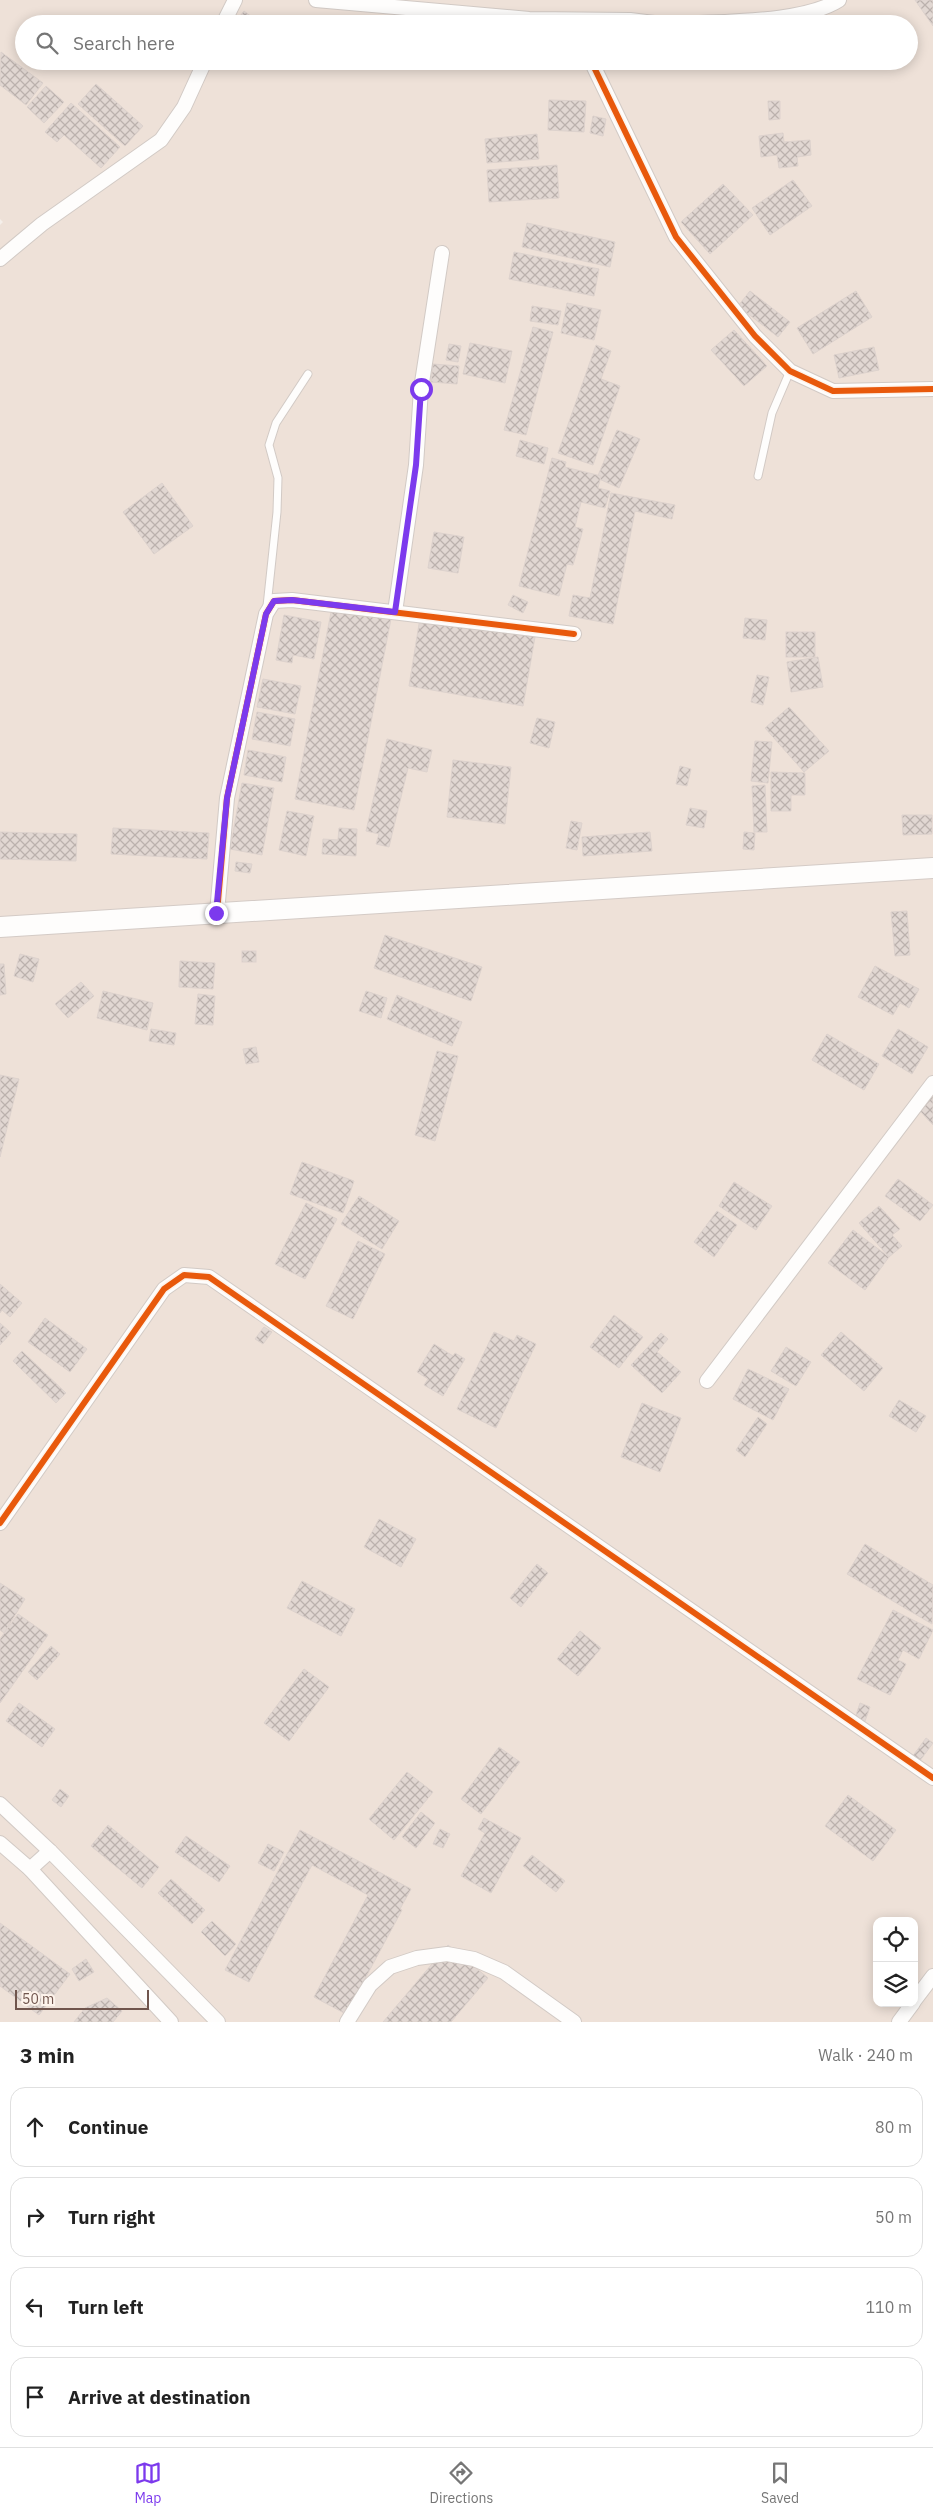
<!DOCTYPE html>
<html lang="en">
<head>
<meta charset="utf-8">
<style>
  :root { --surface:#fff; --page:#f2f2f2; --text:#222; --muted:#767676; --line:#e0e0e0; --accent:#7c3aed }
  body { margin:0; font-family:"IBM Plex Sans",sans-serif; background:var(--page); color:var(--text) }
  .controls { position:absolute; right:15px; bottom:15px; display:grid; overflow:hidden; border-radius:10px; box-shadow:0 2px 12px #0003 }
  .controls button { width:45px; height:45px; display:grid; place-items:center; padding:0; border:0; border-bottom:1px solid var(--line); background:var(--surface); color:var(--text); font:25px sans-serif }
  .scale { position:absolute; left:15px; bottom:12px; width:134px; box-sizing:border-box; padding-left:5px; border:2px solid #70554d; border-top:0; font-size:14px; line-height:18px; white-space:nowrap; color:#70554d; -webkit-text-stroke:4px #fdf3eb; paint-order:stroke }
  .stop { position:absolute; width:15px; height:15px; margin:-11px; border:4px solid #7c3aed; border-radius:50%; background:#fff }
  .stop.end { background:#7c3aed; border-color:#fff; box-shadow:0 1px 5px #0008 }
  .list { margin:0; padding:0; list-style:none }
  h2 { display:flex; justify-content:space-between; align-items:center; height:65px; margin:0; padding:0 20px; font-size:21px }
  h2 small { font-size:16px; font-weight:400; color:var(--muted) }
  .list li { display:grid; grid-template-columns:32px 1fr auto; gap:15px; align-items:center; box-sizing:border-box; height:80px; margin:0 10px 10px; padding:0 10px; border:1px solid var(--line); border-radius:15px }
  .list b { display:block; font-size:19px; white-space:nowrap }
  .list em { font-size:16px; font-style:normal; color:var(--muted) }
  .icon { flex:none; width:28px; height:28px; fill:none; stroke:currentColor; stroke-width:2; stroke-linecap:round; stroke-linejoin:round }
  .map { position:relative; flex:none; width:933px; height:2022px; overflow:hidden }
  .search { position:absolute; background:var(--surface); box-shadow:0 2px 12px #0003; left:15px; right:15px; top:15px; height:55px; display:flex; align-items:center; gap:12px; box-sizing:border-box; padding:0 18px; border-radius:28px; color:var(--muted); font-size:19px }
  .sheet { height:425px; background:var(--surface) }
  nav { display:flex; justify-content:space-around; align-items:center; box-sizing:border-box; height:70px; border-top:1px solid var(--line); background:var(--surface); font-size:14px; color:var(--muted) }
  nav a { display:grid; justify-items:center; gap:2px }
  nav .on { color:var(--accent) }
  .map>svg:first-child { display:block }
</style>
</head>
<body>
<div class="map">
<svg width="933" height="2022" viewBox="0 0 933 2022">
  <defs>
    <pattern id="building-cross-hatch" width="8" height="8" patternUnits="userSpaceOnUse" patternTransform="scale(1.25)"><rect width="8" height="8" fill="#e1d7d2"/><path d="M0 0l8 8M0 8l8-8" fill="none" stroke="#bbb1ad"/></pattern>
  </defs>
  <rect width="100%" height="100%" fill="#f5efea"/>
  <path fill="#eee1d8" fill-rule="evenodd" d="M0,0H933V2022H0V225L3,222L0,219ZM24,24H909V61H24ZM877,1921H914V2003H877Z"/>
  <g fill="url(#building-cross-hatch)" stroke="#ddd2cd">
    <polygon points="915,0 933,0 933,26"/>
    <polygon points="244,11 261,24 234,24"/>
    <polygon points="1,52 43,83 26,105 0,85"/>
    <polygon points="96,84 143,126 125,146 78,104"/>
    <polygon points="46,86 64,102 44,123 27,107"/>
    <polygon points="549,100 586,101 584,132 548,130"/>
    <polygon points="768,101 780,101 780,119 769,120"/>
    <polygon points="71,103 120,147 101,168 64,135 57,142 45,132"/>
    <polygon points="593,116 606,119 603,136 590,133"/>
    <polygon points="783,133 784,142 810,140 811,155 797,157 798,166 779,168 777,155 761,157 759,136"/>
    <polygon points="537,134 539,159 487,163 485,139"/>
    <polygon points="557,165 559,198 489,202 487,170"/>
    <polygon points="793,180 812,206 770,235 752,208"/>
    <polygon points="723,184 753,215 710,254 681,222"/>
    <polygon points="527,223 615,242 610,267 522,247"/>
    <polygon points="514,252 599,269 594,296 509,279"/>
    <polygon points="750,291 790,322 778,337 738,306"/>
    <polygon points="856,291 872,317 813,354 797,328"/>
    <polygon points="567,303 601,310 594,340 561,333"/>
    <polygon points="532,306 561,311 558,325 530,321"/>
    <polygon points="533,327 553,332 526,435 504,430"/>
    <polygon points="734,330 767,366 744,386 711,350"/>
    <polygon points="470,343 512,351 505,383 463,374"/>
    <polygon points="449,344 461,346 458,362 446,360"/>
    <polygon points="596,345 611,351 601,379 620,386 593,465 558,453"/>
    <polygon points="874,347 879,370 839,378 834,355"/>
    <polygon points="433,364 459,366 457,384 431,382"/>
    <polygon points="617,430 640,439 619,488 597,478"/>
    <polygon points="520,440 548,448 544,464 516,456"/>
    <polygon points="552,458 566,462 565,467 601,476 598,488 610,491 605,508 581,502 575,527 583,529 573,565 567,564 559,596 519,586"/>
    <polygon points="162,483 193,526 154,554 123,512"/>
    <polygon points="611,493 675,505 672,519 635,511 613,624 569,616 573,595 590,598"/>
    <polygon points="434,532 464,537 458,573 428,568"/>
    <polygon points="513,595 528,602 523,613 508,605"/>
    <polygon points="332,607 391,619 354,810 295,799"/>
    <polygon points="284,615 321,622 314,659 293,655 292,663 276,660"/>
    <polygon points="420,618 535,637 523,706 409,686"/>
    <polygon points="745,618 767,620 765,640 743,638"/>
    <rect x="786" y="632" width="29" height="25"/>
    <polygon points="818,657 823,687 791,692 787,662"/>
    <polygon points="757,675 769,677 763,705 751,702"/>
    <polygon points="263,679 301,686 295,714 257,707"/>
    <polygon points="789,707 829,751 804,772 765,728"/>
    <polygon points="257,712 295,719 290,746 252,739"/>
    <polygon points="537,718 555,722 549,748 530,743"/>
    <polygon points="387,739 432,750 427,772 408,768 389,847 376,844 379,834 366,831"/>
    <polygon points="755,741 772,742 768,783 751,781"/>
    <polygon points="248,750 286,757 282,782 244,775"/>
    <polygon points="453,760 511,767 505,824 447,817"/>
    <polygon points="680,766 691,769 687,786 676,784"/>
    <polygon points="771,772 805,773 805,795 791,795 791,811 771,811"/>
    <polygon points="242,783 274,788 262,855 230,849"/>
    <polygon points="765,785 767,832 754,832 752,786"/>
    <polygon points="690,808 707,811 704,828 686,825"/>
    <polygon points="287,811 314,816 306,856 279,850"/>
    <polygon points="902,815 932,815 932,834 903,835"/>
    <polygon points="571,821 582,823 577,850 566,848"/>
    <polygon points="113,828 209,833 207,859 111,854"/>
    <polygon points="339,828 357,829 356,856 322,854 323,839 338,840"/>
    <polygon points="0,832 77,834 76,861 0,859"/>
    <polygon points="650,832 652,851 583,856 582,837"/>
    <polygon points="744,832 755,833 754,850 743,849"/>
    <polygon points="236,862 252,864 250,873 235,871"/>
    <polygon points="907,911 910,955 895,956 891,912"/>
    <polygon points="385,935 482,967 471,1001 374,968"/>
    <rect x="242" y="951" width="14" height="11"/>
    <polygon points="20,954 39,959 33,982 14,976"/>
    <polygon points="180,961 215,963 213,989 179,987"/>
    <polygon points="0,964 4,964 6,994 0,995"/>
    <polygon points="875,966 919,989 909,1008 900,1003 893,1015 858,997"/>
    <polygon points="81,982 94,996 68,1018 55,1004"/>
    <polygon points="103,991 153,1003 147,1030 97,1018"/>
    <polygon points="366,991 387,998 381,1018 359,1011"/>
    <polygon points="198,994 215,996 213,1025 195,1024"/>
    <polygon points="397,995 462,1022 452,1046 387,1019"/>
    <polygon points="151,1029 176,1033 174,1045 149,1041"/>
    <polygon points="898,1029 928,1047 912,1074 882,1056"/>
    <polygon points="827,1034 879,1064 864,1090 812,1060"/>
    <polygon points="256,1047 259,1062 246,1064 243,1049"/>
    <polygon points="437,1051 458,1056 435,1141 415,1135"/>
    <polygon points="0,1075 19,1079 0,1157"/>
    <polygon points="933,1096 933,1125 919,1110"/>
    <polygon points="302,1162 354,1181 343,1213 290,1194"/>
    <polygon points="898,1179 933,1205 920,1221 885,1196"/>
    <polygon points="734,1182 772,1206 756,1230 719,1206"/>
    <polygon points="359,1196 399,1221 382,1249 341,1224"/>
    <polygon points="306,1203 337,1219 305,1279 275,1264"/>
    <polygon points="879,1206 900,1229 892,1235 902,1246 889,1257 859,1223"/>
    <polygon points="717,1211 737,1225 714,1257 694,1242"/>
    <polygon points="853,1230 889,1257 865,1290 828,1263"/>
    <polygon points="358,1241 385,1254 353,1319 326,1306"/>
    <polygon points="0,1284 22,1303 10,1317 2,1310 0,1313"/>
    <polygon points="614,1315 643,1337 619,1368 590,1347"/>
    <polygon points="45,1318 87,1349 70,1372 28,1342"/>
    <polygon points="0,1323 11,1333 0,1345"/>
    <polygon points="264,1327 272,1332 263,1344 255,1339"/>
    <polygon points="494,1332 514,1341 517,1335 536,1344 496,1428 457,1409"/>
    <polygon points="841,1332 883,1368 864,1391 821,1355"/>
    <polygon points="661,1333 668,1339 657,1352 681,1372 662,1393 631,1365"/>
    <polygon points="434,1344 453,1356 455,1353 465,1359 443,1396 424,1385 428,1379 417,1372"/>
    <polygon points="786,1347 811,1362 796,1386 771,1371"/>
    <polygon points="22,1351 66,1393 56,1403 13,1361"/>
    <polygon points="748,1369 789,1389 773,1420 733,1399"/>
    <polygon points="899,1400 926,1416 916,1432 889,1416"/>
    <polygon points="642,1403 681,1418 660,1472 621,1457"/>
    <polygon points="758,1417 767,1424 745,1457 736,1450"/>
    <polygon points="379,1519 416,1539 401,1567 364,1547"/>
    <polygon points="865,1544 933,1585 932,1624 847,1574"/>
    <polygon points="537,1564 548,1573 521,1607 510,1598"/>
    <polygon points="302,1581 355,1609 341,1636 287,1608"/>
    <polygon points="0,1583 25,1599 4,1633 0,1630"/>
    <polygon points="893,1610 933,1630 919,1659 903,1650 898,1660 906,1664 890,1695 857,1679"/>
    <polygon points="18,1614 48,1635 0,1703 0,1639"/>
    <polygon points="580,1631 601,1648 578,1676 557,1659"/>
    <polygon points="51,1646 60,1654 37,1680 28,1672"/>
    <polygon points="304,1669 329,1687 289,1741 264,1723"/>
    <polygon points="19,1703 55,1729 42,1747 6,1721"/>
    <polygon points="860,1703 870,1707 864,1724 854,1721"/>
    <polygon points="926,1738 933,1743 919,1762 912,1757"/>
    <polygon points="499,1747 520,1762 481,1814 461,1799"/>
    <polygon points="407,1772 433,1792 394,1840 369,1819"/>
    <polygon points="60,1789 69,1796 61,1807 52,1800"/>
    <polygon points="848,1795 896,1830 873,1861 825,1826"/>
    <polygon points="421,1812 435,1823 416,1848 402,1837"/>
    <polygon points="484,1818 521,1838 491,1893 461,1876 485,1833 478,1829"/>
    <polygon points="108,1825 159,1867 142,1888 91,1846"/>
    <polygon points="440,1829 450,1834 443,1848 433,1844"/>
    <polygon points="300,1830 411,1889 400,1909 402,1910 346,2014 314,1997 368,1895 312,1865 249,1982 225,1970"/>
    <polygon points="186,1836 230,1866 219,1882 175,1852"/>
    <polygon points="268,1844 284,1852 274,1871 258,1863"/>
    <polygon points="532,1855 565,1881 556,1892 523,1866"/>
    <polygon points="171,1879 205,1910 192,1924 158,1893"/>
    <polygon points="212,1921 236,1944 225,1956 201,1932"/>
    <polygon points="0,1923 70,1974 39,2015 0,1986"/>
    <polygon points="448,1945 488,1978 451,2022 383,2022"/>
    <polygon points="86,1959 94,1972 79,1981 72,1969"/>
    <polygon points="107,1998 122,2011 113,2022 74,2022 85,2008"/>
  </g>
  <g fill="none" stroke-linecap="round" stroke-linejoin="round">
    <defs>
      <g id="lane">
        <polyline points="758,476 772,413 790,371"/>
        <polyline points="267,606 277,512 278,478 269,445 276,423 308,374"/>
      </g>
      <g id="street">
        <polyline points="316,0 529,19 630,20 662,24"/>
        <polyline points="223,24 235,0"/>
        <path d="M680,24C723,21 803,23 839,0"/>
        <polyline points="591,61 676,237 755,336 790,371 833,391 933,389"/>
        <polyline points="0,259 42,224 161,140 184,107 205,61"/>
        <polyline points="395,612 416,465 421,389 442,253"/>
        <polyline points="217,913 227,798 266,614 274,601 292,600 574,634"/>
        <polyline points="707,1381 933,1083"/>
        <polyline points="0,1523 164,1289 184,1275 209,1277 933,1778"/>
        <polyline points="0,1804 50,1851 218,2022"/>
        <polyline points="0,1843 30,1869 171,2022"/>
        <polyline points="30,1869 50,1851"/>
        <polyline points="914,2001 933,1976"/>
        <polyline points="347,2022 370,1985 390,1967 417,1958 447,1954 474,1959 504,1972 574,2022"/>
        <polyline points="899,2022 913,2003"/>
      </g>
      <polyline id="secondary" points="0,927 933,868"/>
    </defs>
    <use href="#lane" stroke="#d2cac5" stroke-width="9"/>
    <use href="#street" stroke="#d2cac5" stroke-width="16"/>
    <use href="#secondary" stroke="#d4cbc6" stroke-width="22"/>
    <use href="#lane" stroke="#fefdfc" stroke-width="7"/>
    <use href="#street" stroke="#fefdfc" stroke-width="14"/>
    <use href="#secondary" stroke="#fefdfc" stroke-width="20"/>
    <defs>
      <g id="cycleway">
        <polyline points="591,61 676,237 755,336 790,371 833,391 933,389"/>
        <polyline points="217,913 227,798 266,614 274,601 292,600 574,634"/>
        <polyline points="0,1523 164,1289 184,1275 209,1277 933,1778"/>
      </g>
    </defs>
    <use href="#cycleway" stroke="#fdf3eb" stroke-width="9"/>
    <use href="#cycleway" stroke="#e8590c" stroke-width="6"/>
  </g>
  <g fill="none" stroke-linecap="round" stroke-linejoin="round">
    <polyline stroke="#7c3aed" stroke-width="6" points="216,913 227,798 266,614 274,601 292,600 395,612 416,465 421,389"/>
  </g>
</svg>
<div class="controls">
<button><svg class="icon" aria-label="locate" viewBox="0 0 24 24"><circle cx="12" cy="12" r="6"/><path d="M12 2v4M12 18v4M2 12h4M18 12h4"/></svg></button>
<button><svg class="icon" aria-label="layers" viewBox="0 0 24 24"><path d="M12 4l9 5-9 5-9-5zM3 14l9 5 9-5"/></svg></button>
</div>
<div class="scale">50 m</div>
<div class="stop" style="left:421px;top:389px"></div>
<div class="stop end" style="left:216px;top:913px"></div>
<div class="search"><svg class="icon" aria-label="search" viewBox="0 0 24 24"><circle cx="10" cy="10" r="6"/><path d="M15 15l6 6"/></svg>Search here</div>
</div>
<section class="sheet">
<h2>3 min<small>Walk · 240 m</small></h2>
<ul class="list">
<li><svg class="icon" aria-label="ahead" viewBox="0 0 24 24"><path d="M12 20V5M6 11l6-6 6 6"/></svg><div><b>Continue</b></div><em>80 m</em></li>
<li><svg class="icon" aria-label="right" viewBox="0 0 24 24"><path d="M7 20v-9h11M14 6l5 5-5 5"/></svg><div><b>Turn right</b></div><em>50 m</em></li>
<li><svg class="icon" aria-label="left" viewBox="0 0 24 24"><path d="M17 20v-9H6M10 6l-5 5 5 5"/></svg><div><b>Turn left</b></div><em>110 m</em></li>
<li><svg class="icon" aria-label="arrive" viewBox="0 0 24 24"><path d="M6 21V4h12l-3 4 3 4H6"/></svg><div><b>Arrive at destination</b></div></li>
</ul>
</section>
<nav>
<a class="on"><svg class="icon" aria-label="map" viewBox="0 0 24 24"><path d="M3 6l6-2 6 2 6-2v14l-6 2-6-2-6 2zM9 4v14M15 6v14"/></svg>Map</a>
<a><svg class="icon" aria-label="directions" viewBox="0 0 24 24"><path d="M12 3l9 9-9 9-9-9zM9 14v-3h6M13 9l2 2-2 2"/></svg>Directions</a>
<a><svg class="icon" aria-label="saved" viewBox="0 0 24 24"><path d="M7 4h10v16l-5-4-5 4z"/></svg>Saved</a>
</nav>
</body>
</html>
